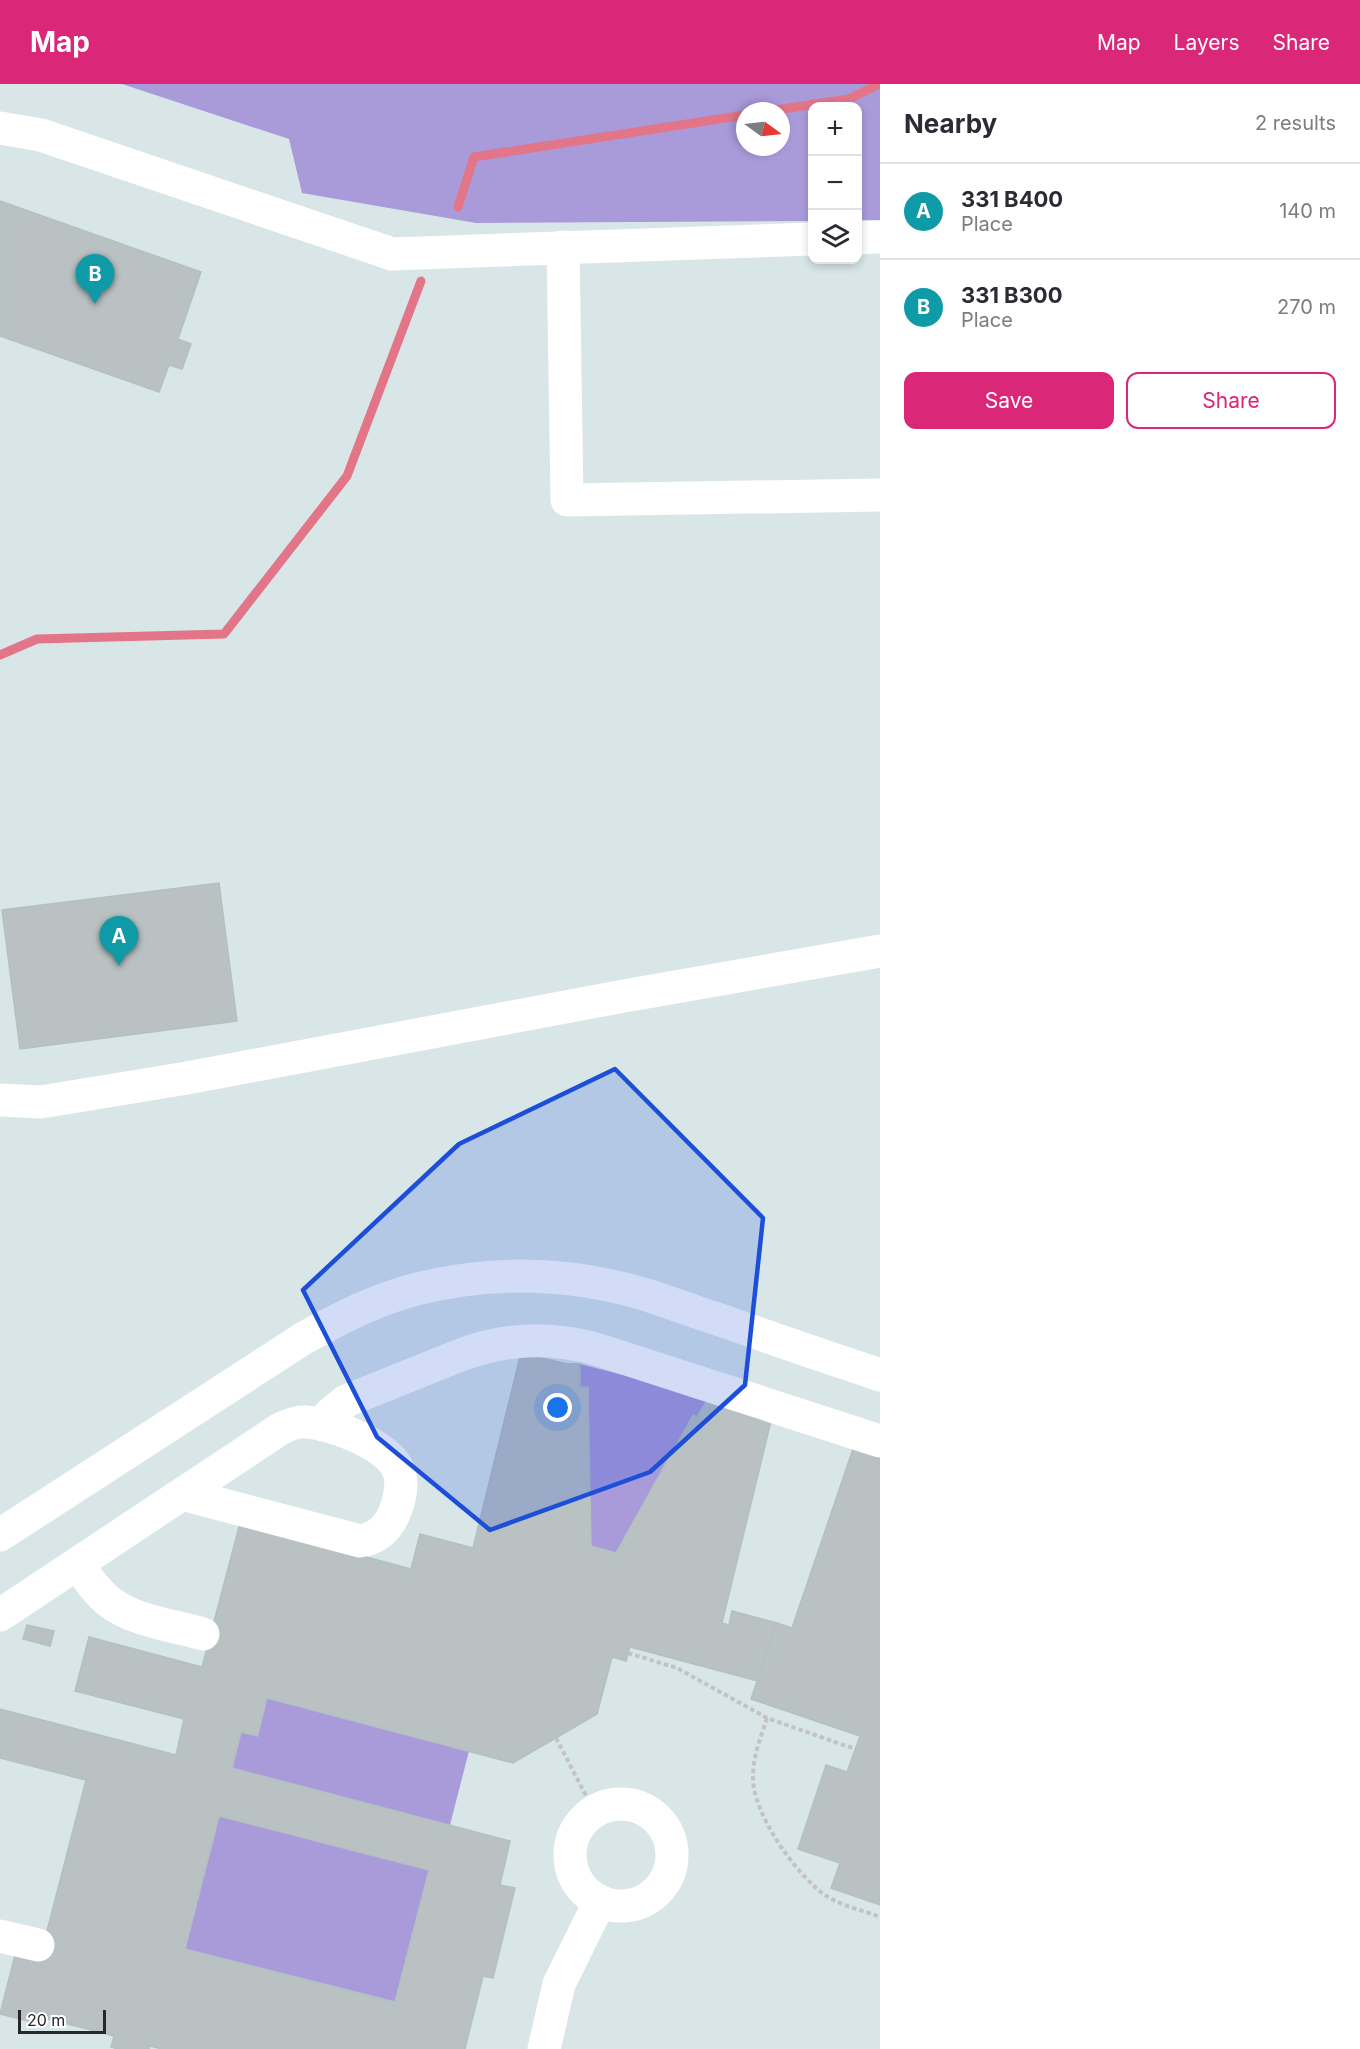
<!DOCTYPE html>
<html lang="en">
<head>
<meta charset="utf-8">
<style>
  :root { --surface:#fff; --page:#f7f7f7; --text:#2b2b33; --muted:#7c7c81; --line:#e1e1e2; --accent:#db2777 }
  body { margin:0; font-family:Inter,sans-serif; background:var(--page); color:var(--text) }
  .controls { position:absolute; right:18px; top:18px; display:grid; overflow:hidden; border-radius:12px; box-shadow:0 3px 9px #0003 }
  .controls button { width:54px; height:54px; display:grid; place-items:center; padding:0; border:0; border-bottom:2px solid var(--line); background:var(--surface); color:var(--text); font:30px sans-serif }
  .compass { position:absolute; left:736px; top:18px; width:54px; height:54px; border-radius:50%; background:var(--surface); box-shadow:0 3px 9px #0003; rotate:105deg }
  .scale { position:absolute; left:18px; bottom:15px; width:88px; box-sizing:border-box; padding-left:6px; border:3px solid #272727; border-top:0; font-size:16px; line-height:21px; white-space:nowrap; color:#272727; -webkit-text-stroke:4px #fff; paint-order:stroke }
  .you { position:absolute; left:558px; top:1324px; width:21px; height:21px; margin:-15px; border:4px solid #fff; border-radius:50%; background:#1a73e8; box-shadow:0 0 0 9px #1a73e833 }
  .badge { display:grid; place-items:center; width:39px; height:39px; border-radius:50%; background:var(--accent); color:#fff; font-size:20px; font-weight:700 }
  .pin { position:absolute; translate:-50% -50px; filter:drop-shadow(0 2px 3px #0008) }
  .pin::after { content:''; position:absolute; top:32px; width:21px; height:18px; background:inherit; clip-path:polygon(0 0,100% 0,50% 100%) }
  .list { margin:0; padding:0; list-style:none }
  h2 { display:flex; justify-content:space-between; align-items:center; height:78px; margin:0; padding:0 24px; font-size:26px }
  h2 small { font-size:20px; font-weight:400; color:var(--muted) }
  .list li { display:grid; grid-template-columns:39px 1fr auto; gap:18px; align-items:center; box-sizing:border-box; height:96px; padding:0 24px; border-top:2px solid var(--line) }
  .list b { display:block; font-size:22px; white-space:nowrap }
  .list p { margin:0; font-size:20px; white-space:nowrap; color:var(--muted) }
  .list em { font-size:20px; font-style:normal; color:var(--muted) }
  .actions { display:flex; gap:12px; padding:18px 24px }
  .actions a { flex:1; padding:14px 0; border:2px solid var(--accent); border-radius:12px; text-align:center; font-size:21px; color:var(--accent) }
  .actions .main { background:var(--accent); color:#fff }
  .icon { flex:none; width:33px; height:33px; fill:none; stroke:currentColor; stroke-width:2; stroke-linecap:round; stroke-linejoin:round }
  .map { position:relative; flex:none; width:880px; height:1965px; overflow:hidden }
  header { display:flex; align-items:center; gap:36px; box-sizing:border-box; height:84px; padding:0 30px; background:var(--accent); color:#fff }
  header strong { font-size:28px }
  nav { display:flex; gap:33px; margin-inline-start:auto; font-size:21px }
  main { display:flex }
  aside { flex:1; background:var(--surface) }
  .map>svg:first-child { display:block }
</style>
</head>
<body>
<header>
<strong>Map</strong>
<nav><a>Map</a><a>Layers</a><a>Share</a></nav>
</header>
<main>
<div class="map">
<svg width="880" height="1965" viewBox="0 0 880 1965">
  <rect width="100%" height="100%" fill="#d9e6e8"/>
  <g fill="#a99ada" fill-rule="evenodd">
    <path d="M122,0H880V136H858V22H812V137L476,139L302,109L289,55ZM745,27H781V63H745Z"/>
    <polygon points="580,1280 709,1313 697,1333 693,1331 616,1469 591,1462 588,1303 580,1303"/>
    <polygon points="267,1614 469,1667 450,1741 232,1684 241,1648 258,1652"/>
    <polygon points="219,1732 429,1786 395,1918 185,1865"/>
  </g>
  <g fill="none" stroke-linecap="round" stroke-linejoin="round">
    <g stroke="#e27587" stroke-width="9">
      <polyline points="769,27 849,15 879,0"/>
      <polyline points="458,123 474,73 745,31"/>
      <polyline points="0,571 37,555 224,550 347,392 421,197"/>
    </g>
  </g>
  <g fill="#b9c1c3" stroke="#b3c0c3" stroke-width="1.5" fill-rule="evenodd">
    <polygon points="0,117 201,188 178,255 191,260 182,285 169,281 159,308 0,252"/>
    <polygon points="219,799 237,937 20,965 2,826"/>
    <path d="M521,1269L567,1280H580V1303H588L591,1462L616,1469L693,1331L697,1333L709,1313L772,1333L722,1539L729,1541L732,1527L777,1539L758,1597L630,1563L626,1577L612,1573L597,1630L513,1679L267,1614L257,1652L241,1648L232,1684L510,1757L500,1801L515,1804L493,1894L483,1892L465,1965H162L150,1962L149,1965H118L111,1963L114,1952L29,1930L28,1937L0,1930L16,1867L40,1874L86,1696L0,1674V1625L176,1671L184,1635L75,1607L89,1553L202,1583L240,1439L411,1485L420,1450L473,1464ZM219,1732L429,1786L395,1918L185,1865Z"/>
    <polygon points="854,1362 880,1370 880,1821 831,1804 840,1779 798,1765 826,1681 847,1688 860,1652 751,1615 777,1539 792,1544"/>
    <polygon points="27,1541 54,1547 50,1562 23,1555"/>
  </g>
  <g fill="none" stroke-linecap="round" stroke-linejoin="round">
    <g stroke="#c3c3c3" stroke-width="4" stroke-dasharray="4.5 3" stroke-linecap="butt">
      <polyline points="628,1569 677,1584 767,1634 855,1665"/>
      <path d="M767,1634C761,1653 753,1672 753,1692C751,1727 796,1791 825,1811C841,1822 862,1826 880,1833"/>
      <polyline points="556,1654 594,1727"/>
    </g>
    <g stroke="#fff" stroke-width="33">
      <polyline points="0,44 41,51 392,170 812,155"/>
      <polyline points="858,154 880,153"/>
      <polyline points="563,163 567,416 880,411"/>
      <polyline points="0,1016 41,1018 187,994 624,912 880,867"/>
      <path d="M323,1341L330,1330L346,1317L463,1270C508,1254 553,1252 599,1266L880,1357"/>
      <path d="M0,1451L304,1254C342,1233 379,1214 421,1204C496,1186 573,1189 647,1211C674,1220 701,1230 729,1239C779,1257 830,1274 880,1291"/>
      <path d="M77,1480C86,1492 95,1506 107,1516C132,1537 172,1541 203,1550"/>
      <path d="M0,1531L280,1345C288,1341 297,1337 306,1338C331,1339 388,1361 398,1385C404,1400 400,1415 394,1430C387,1445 376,1455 360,1457L182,1410"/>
      <circle cx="621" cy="1771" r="51"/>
      <polyline points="0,1852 38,1861"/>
      <polyline points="544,1965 559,1900 600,1817"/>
    </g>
  </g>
  <path fill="#1d4ed8" fill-opacity="0.2" stroke="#1d4ed8" stroke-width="4.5" stroke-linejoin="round" d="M615,985L763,1134L745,1301L650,1388L490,1446L377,1353L303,1206L459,1060Z"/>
</svg>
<div class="controls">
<button>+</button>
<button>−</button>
<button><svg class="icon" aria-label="layers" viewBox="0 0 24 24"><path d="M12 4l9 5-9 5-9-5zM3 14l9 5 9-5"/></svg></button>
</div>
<svg class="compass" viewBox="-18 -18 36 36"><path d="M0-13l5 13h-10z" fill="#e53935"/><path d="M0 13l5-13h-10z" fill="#7c7c81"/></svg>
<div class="scale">20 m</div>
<div class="you"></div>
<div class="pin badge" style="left:119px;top:882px;background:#0f9aa8">A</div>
<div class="pin badge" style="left:95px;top:220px;background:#0f9aa8">B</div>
</div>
<aside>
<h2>Nearby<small>2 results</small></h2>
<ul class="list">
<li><span class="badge" style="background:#0f9aa8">A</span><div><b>331 B400</b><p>Place</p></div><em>140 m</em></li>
<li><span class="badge" style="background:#0f9aa8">B</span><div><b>331 B300</b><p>Place</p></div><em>270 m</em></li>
</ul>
<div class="actions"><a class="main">Save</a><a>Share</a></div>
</aside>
</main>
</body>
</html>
